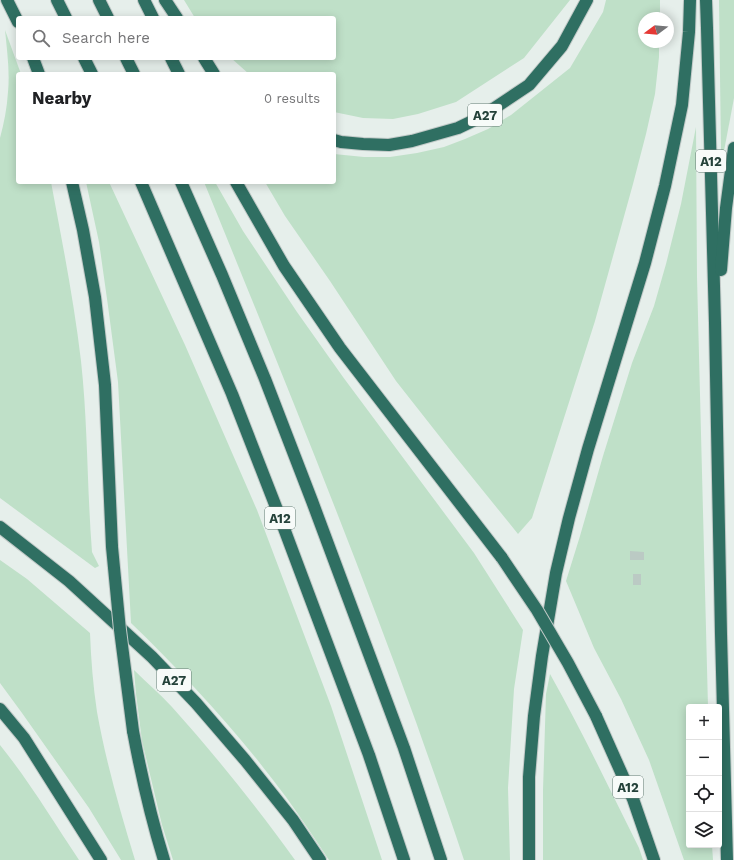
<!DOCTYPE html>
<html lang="en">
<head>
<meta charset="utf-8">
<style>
  :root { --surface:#fff; --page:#f6f6f6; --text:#202124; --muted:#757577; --line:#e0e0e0 }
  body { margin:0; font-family:"Work Sans",sans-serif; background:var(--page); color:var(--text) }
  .controls { position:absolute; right:12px; bottom:12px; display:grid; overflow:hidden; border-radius:4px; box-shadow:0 2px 10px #0003 }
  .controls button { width:36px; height:36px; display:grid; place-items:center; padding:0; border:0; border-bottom:1px solid var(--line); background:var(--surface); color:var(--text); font:20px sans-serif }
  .compass { position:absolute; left:638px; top:12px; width:36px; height:36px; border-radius:50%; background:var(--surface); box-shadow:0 2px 10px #0003; rotate:254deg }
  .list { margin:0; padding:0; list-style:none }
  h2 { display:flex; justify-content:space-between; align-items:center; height:52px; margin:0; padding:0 16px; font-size:17px }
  h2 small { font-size:13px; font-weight:400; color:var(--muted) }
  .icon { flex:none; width:22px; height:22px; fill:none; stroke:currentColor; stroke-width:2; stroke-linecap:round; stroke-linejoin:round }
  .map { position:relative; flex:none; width:734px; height:860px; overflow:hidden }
  .search { position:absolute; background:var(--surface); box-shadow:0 2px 10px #0003; left:16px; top:16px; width:320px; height:44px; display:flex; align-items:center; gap:10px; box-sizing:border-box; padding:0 14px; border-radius:4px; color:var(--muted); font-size:15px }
  .panel { position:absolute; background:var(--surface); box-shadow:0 2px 10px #0003; left:16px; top:72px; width:320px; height:112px; border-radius:4px }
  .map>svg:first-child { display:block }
</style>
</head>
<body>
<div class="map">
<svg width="734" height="860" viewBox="0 0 734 860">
  <rect width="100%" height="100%" fill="#e6efeb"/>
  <g fill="#bfe0c8">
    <polygon points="184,0 570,0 524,58 456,102 418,114 393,119 363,118 334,112 334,74 249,74 231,58 334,58 334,18 195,18"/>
    <polygon points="606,0 660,0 660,18 644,18 644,42 659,42 659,57 655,94 646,134 633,184 595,321 532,518 518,534 455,456 396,381 330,281 285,216 265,182 334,182 334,154 364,157 390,157 417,153 444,147 465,139 488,129 511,115 570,68 603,12"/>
    <polygon points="719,0 734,0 734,98 724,151 721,151"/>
    <path d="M5,30L21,74H18V182H51C62,241 74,301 81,361C88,425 87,489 92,552L99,566L95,568L0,498V138C4,123 7,108 8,92C10,72 7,51 5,30Z"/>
    <polygon points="696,127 697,277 708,707 689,707 689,845 712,845 713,860 684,860 649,760 621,699 594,648 566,581 580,536 603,456 632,363 654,306 666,264 681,204"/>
    <path d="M86,182H109L185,345L257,510L331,706L382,860H329C315,839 301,818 286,797C240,735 187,677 131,623L118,382L108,306L99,242Z"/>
    <path d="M204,182H215L243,231L297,312L343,377L474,553L523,630L514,689L508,788L510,860H464C449,814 432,768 416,722C350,540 277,361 204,182Z"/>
    <path d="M0,560L27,579L90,633C91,659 93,686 97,712C106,762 120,811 135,860H121L89,808L22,713L0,683Z"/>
    <path d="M134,670C147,683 160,694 172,707C215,755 257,807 295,860H173L162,825L142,741L136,694Z"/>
    <path d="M550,674C582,731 610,790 639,848L643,860H543V790L546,694Z"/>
    <path d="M0,745C29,781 53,821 79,860H0Z"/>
  </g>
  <g fill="#bbcac4">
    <polygon points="630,551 644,552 644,560 630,560"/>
    <rect x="633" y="574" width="8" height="11"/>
  </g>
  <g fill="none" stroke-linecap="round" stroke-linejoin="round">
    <defs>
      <g id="motorway">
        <polyline points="7,0 18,22"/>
        <polyline points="57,0 66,18"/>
        <polyline points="99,0 108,18"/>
        <polyline points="144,0 153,18"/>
        <polyline points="165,0 177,18"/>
        <polyline points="706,0 707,28 715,323 721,634 727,860"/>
        <polyline points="33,58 39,74"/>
        <polyline points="84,58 92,74"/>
        <polyline points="126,58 134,74"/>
        <polyline points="171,58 179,74"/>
        <polyline points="204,58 214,74"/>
        <polyline points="334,140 341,142 363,144 389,145 412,141 458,128 481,117 529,85 562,46 587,0"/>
        <polyline points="72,182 83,230 95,297 105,385 112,547"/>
        <polyline points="141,182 232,394 276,507 369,755 404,860"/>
        <polyline points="181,182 222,275 265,379 312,501 404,748 441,860"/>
        <polyline points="236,182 284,266 340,348 502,558"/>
        <polyline points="721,270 726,208 734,148"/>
        <polyline points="0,527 69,581 152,657 196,703 245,760 293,820 320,860"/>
        <polyline points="0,709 24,738 101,860"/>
        <polyline points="596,716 633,799 654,860"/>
        <path d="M133,731C141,774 151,818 164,860"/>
        <polyline points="529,860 529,777 534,716 542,656 556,573 569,518 588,449 645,263 665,186 682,105 689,32 690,0"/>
      </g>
    </defs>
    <use href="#motorway" stroke="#c2cac8" stroke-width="14"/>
    <use href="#motorway" stroke="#2f6f62" stroke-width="12"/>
    <defs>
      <g id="motorway-bridge">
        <polyline points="112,547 120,630 133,731"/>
        <polyline points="502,558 537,610 568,663 596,716"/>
      </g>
    </defs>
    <use href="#motorway-bridge" stroke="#c2cac8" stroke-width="14" stroke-linecap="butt"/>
    <use href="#motorway-bridge" stroke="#2f6f62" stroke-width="12"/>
  </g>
  <g text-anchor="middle" stroke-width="4" stroke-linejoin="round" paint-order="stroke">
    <g fill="#f7fbf9" stroke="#637a73" stroke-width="1">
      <rect x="468" y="104" width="34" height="22" rx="3"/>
      <rect x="696" y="150" width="30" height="22" rx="3"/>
      <rect x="265" y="507" width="30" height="22" rx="3"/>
      <rect x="157" y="669" width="34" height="22" rx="3"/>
      <rect x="613" y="776" width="30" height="22" rx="3"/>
    </g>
    <g font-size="13" font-weight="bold" fill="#24423a">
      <text x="485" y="120">A27</text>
      <text x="711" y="166">A12</text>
      <text x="280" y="523">A12</text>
      <text x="174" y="685">A27</text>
      <text x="628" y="792">A12</text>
    </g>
  </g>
</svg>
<div class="controls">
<button>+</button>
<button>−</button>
<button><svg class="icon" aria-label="locate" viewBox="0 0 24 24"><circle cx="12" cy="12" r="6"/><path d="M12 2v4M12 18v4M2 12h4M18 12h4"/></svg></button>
<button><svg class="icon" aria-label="layers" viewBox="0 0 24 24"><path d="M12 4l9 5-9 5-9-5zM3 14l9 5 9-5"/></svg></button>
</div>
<svg class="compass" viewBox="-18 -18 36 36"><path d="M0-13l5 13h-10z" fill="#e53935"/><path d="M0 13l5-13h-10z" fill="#757577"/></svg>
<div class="search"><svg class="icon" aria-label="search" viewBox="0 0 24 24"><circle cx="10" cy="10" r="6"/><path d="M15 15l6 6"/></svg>Search here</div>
<section class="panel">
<h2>Nearby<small>0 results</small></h2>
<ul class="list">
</ul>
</section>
</div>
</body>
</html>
